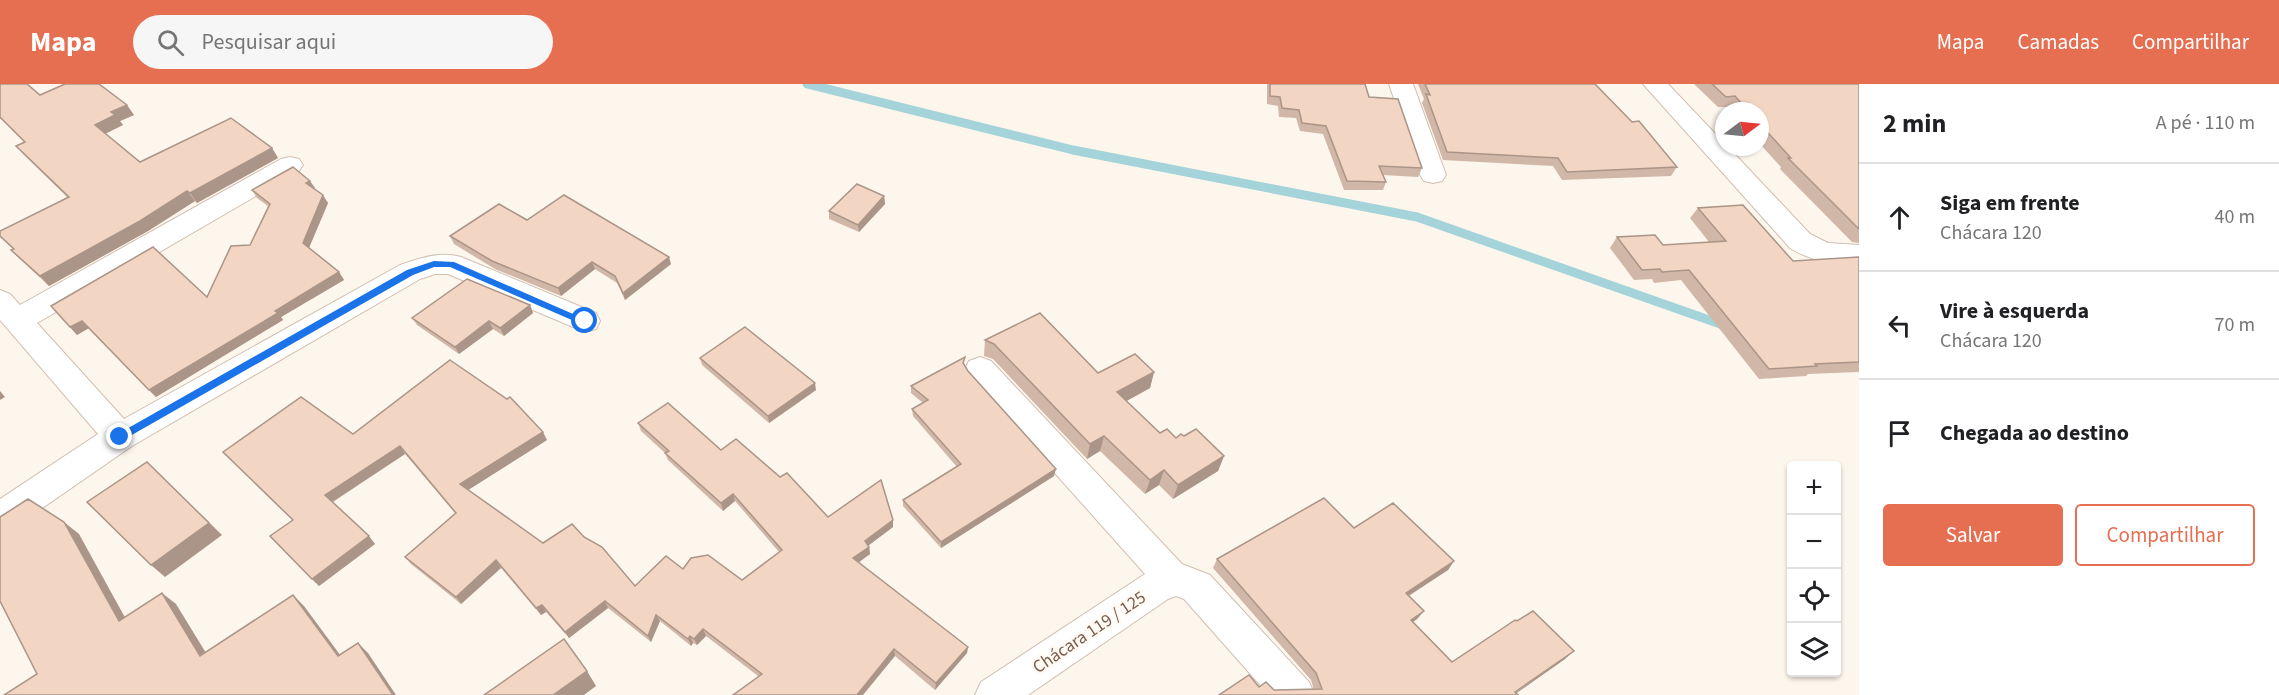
<!DOCTYPE html>
<html lang="pt">
<head>
<meta charset="utf-8">
<style>
  :root { --surface:#fff; --page:#f6f6f6; --text:#202124; --muted:#757577; --line:#e0e0e0; --accent:#e76f51 }
  body { margin:0; font-family:"Source Sans 3",sans-serif; background:var(--page); color:var(--text) }
  .controls { position:absolute; right:18px; bottom:18px; display:grid; overflow:hidden; border-radius:6px; box-shadow:0 2px 4px #0004 }
  .controls button { width:54px; height:54px; display:grid; place-items:center; padding:0; border:0; border-bottom:2px solid var(--line); background:var(--surface); color:var(--text); font:30px sans-serif }
  .compass { position:absolute; left:1715px; top:18px; width:54px; height:54px; border-radius:50%; background:var(--surface); box-shadow:0 2px 4px #0004; rotate:74deg }
  .stop { position:absolute; width:18px; height:18px; margin:-14px; border:4px solid #1a73e8; border-radius:50%; background:#fff }
  .stop.end { background:#1a73e8; border-color:#fff; box-shadow:0 2px 6px #0008 }
  .list { margin:0; padding:0; list-style:none }
  h2 { display:flex; justify-content:space-between; align-items:center; height:78px; margin:0; padding:0 24px; font-size:26px }
  h2 small { font-size:20px; font-weight:400; color:var(--muted) }
  .list li { display:grid; grid-template-columns:39px 1fr auto; gap:18px; align-items:center; box-sizing:border-box; height:108px; padding:0 24px; border-top:2px solid var(--line) }
  .list b { display:block; font-size:22px; white-space:nowrap }
  .list p { margin:0; font-size:20px; white-space:nowrap; color:var(--muted) }
  .list em { font-size:20px; font-style:normal; color:var(--muted) }
  .actions { display:flex; gap:12px; padding:18px 24px }
  .actions a { flex:1; padding:14px 0; border:2px solid var(--accent); border-radius:6px; text-align:center; font-size:21px; color:var(--accent) }
  .actions .main { background:var(--accent); color:#fff }
  .icon { flex:none; width:33px; height:33px; fill:none; stroke:currentColor; stroke-width:2; stroke-linecap:round; stroke-linejoin:round }
  .map { position:relative; flex:none; width:1859px; height:611px; overflow:hidden }
  header { display:flex; align-items:center; gap:36px; box-sizing:border-box; height:84px; padding:0 30px; background:var(--accent); color:#fff }
  header strong { font-size:28px }
  nav { display:flex; gap:33px; margin-inline-start:auto; font-size:21px }
  .search { width:420px; height:54px; background:var(--page); display:flex; align-items:center; gap:15px; box-sizing:border-box; padding:0 21px; border-radius:33px; color:var(--muted); font-size:22px }
  main { display:flex }
  aside { flex:1; background:var(--surface) }
  .map>svg:first-child { display:block }
</style>
</head>
<body>
<header>
<strong>Mapa</strong>
<div class="search"><svg class="icon" aria-label="search" viewBox="0 0 24 24"><circle cx="10" cy="10" r="6"/><path d="M15 15l6 6"/></svg>Pesquisar aqui</div>
<nav><a>Mapa</a><a>Camadas</a><a>Compartilhar</a></nav>
</header>
<main>
<div class="map">
<svg width="1859" height="611" viewBox="0 0 1859 611">
  <rect width="100%" height="100%" fill="#fdf6ec"/>
  <g fill="none" stroke-linecap="round" stroke-linejoin="round">
    <polyline stroke="#a5d3da" stroke-width="9" points="807,0 1073,66 1417,133 1726,242"/>
    <defs>
      <g id="street">
        <polygon points="1389,0 1413,0 1446,91 1442,97 1433,99 1424,97 1420,91"/>
        <path d="M1643,0H1668L1724,59V63H1728L1810,150L1828,159L1859,161V181C1834,181 1811,177 1790,164Z"/>
        <path d="M290,73L299,75L303,81L299,87L37,239L124,335L400,181C421,174 439,167 461,173L596,229L600,237L596,245L585,248L448,190H435L420,195L132,362L12,445L0,449V415L98,350L0,236V206L10,210L20,221L281,75Z"/>
        <polygon points="980,273 991,277 1182,480 1210,491 1309,598 1315,611 1269,611 1184,515 1176,512 1168,515 1028,611 975,611 981,598 1145,490 969,293 965,285 969,277"/>
      </g>
    </defs>
    <use href="#street" stroke="#d1beb0" stroke-width="2"/>
    <use href="#street" fill="#fff" fill-rule="evenodd"/>
  </g>
  <g fill="#d1b7a8">
    <polygon points="0,0 40,11 134,31 120,37 123,41 105,49 140,78 272,64 278,74 197,119 195,117 148,147 49,202 21,176 11,166 13,165 0,153 67,113 25,72 16,62 24,58 0,34"/>
    <polygon points="1267,0 1365,0 1369,13 1422,84 1418,93 1383,91 1386,98 1383,106 1344,106 1323,50 1300,47 1296,34 1279,33 1278,22 1267,20"/>
    <polygon points="1418,0 1595,0 1677,83 1671,92 1562,96 1553,82 1443,76 1422,19 1424,15"/>
    <polygon points="1694,0 1859,0 1859,159 1852,158 1780,85 1781,83 1760,60 1760,27 1731,27 1728,23 1718,23"/>
    <polygon points="315,104 314,105 328,119 309,164 339,188 344,196 281,233 283,236 156,313 89,244 77,251 51,222 207,213 250,161 268,122 257,114 252,106"/>
    <polygon points="884,112 885,120 859,148 829,135 829,127"/>
    <polygon points="1698,124 1793,177 1859,173 1859,288 1808,290 1806,292 1759,295 1681,196 1654,199 1652,195 1634,196 1610,164 1617,153 1663,161 1709,158 1690,134"/>
    <polygon points="527,136 671,180 625,216 617,199 595,185 561,212 495,185 454,160 450,152"/>
    <polygon points="530,221 533,229 504,252 493,245 459,270 417,241 412,234"/>
    <polygon points="985,256 1098,289 1154,288 1150,304 1126,317 1160,349 1176,354 1184,352 1224,372 1218,387 1173,415 1159,401 1145,410 1100,367 1087,375 993,275 984,272"/>
    <polygon points="700,274 816,306 769,339 702,281"/>
    <polygon points="968,287 1054,392 941,464 903,422 903,416 957,383 913,332 912,325 923,319 911,309 911,302"/>
    <polygon points="638,339 721,366 780,393 828,433 893,436 893,443 869,461 870,470 858,478 968,563 967,569 935,606 895,572 758,592 706,552 697,561 693,559 691,562 660,537 651,558 608,524 569,554 546,528 541,531 501,484 461,520 411,480 405,473 455,429 405,370 333,418 375,460 319,502 270,452 293,436 223,368 353,350 547,356 468,406 543,459 584,453 635,502 683,485 742,496 779,468 735,417 723,427 668,376 665,369 641,347"/>
    <polygon points="1354,444 1454,477 1448,486 1409,512 1424,527 1417,535 1413,538 1452,578 1565,575 1516,609 1219,611 1259,603 1274,606 1314,606 1311,596 1213,484 1217,475"/>
  </g>
  <g fill="#aa9588">
    <polygon points="127,21 134,31 120,37 123,41 103,51 95,41 111,28"/>
    <polygon points="272,64 278,74 197,119 190,109"/>
    <polygon points="310,97 315,104 310,107 306,99"/>
    <polygon points="187,107 195,117 148,147 49,202 40,192"/>
    <polygon points="323,111 328,119 308,166 303,159"/>
    <polygon points="884,112 885,120 859,148 858,141"/>
    <polygon points="669,173 671,180 625,216 623,209"/>
    <polygon points="592,178 595,185 561,212 558,204"/>
    <polygon points="339,188 344,196 281,233 283,236 156,313 149,306 275,227"/>
    <polygon points="530,221 533,229 504,252 500,244"/>
    <polygon points="82,237 89,244 77,251 70,243"/>
    <polygon points="489,237 493,245 459,270 455,263"/>
    <polygon points="1154,288 1150,304 1114,324 1117,308"/>
    <polygon points="815,299 816,306 769,339 768,332"/>
    <polygon points="0,307 5,313 0,316"/>
    <polygon points="543,348 547,356 465,408 460,400"/>
    <polygon points="1104,352 1100,367 1087,375 1090,360"/>
    <polygon points="400,362 405,370 332,418 325,411"/>
    <polygon points="1224,372 1218,387 1173,415 1178,401"/>
    <polygon points="147,378 222,451 165,493 151,481"/>
    <polygon points="1056,385 1054,392 941,464 941,458"/>
    <polygon points="1164,386 1159,401 1145,410 1150,396"/>
    <polygon points="733,410 735,417 723,427 721,419"/>
    <polygon points="893,436 893,443 865,464 865,457"/>
    <polygon points="64,438 79,450 133,548 119,537"/>
    <polygon points="369,452 375,460 319,502 312,495"/>
    <polygon points="869,463 870,470 854,482 853,474"/>
    <polygon points="496,476 501,484 461,520 456,513"/>
    <polygon points="1454,477 1448,486 1400,517 1406,509"/>
    <polygon points="162,509 176,520 214,582 200,572"/>
    <polygon points="293,511 304,522 349,583 338,572"/>
    <polygon points="605,517 608,524 569,554 565,548"/>
    <polygon points="542,521 546,528 541,531 536,524"/>
    <polygon points="1424,527 1417,535 1404,544 1411,536"/>
    <polygon points="656,531 660,537 651,558 648,552"/>
    <polygon points="703,545 706,552 697,561 694,555"/>
    <polygon points="690,552 693,559 691,562 688,555"/>
    <polygon points="358,559 368,569 396,611 393,611"/>
    <polygon points="968,563 967,569 935,606 936,599"/>
    <polygon points="894,565 895,572 863,611 857,611"/>
    <polygon points="1574,567 1565,575 1514,611 1513,611"/>
    <polygon points="587,587 596,602 584,611 553,611"/>
  </g>
  <g fill="#f3d5c3" stroke="#aa9588" stroke-width="1.5">
    <polygon points="0,0 27,0 40,11 65,0 99,0 127,21 111,28 115,31 95,41 140,78 231,34 272,64 190,109 187,107 140,137 40,192 11,166 14,165 0,152 0,147 69,113 16,62 25,58 0,33"/>
    <polygon points="1270,0 1365,0 1369,13 1398,15 1422,84 1379,82 1386,98 1347,97 1326,42 1302,39 1299,26 1282,24 1280,13 1270,12"/>
    <polygon points="1425,0 1595,0 1632,38 1639,37 1677,83 1567,88 1558,74 1447,68 1426,10 1430,11"/>
    <polygon points="1712,0 1859,0 1859,145 1788,74 1791,74 1760,40 1760,27 1748,27 1735,12 1726,13"/>
    <polygon points="293,83 310,97 306,99 323,111 303,159 339,188 275,227 278,229 149,306 82,237 70,243 51,222 153,163 207,213 231,162 250,161 270,120 252,106"/>
    <polygon points="857,100 884,112 858,141 829,127"/>
    <polygon points="564,111 669,173 623,209 615,192 592,178 558,204 492,177 450,152 499,120 527,136"/>
    <polygon points="1743,121 1793,177 1859,173 1859,278 1815,280 1817,282 1769,285 1689,186 1662,188 1660,185 1642,186 1617,153 1655,151 1663,161 1726,157 1698,124"/>
    <polygon points="467,195 530,221 500,244 489,237 455,263 412,234"/>
    <polygon points="1040,229 1098,289 1135,270 1154,288 1117,308 1160,349 1167,345 1176,354 1181,350 1184,352 1196,345 1224,372 1178,401 1164,386 1150,396 1104,352 1090,360 994,260 985,256"/>
    <polygon points="745,243 815,299 768,332 700,274"/>
    <polygon points="965,273 963,279 968,287 1056,385 941,458 903,416 961,380 912,325 928,316 911,302"/>
    <polygon points="450,276 507,315 510,313 543,348 460,400 543,459 572,440 584,453 602,463 635,502 666,472 683,485 691,474 708,471 742,496 782,466 733,410 721,419 665,369 669,367 638,339 668,319 721,366 736,355 780,393 787,389 828,433 881,396 893,436 865,457 869,463 853,474 968,563 936,599 894,565 857,611 733,611 762,590 703,545 694,555 690,552 688,555 656,531 648,552 605,517 565,548 542,521 536,524 496,476 456,513 405,473 456,429 400,362 325,411 369,452 312,495 270,452 293,436 223,368 301,313 353,350"/>
    <polygon points="147,378 209,439 151,481 87,418"/>
    <polygon points="1324,414 1354,444 1393,419 1454,477 1406,509 1424,527 1411,536 1452,578 1515,536 1517,537 1533,527 1574,567 1515,608 1518,611 1219,611 1249,591 1259,603 1266,598 1274,606 1322,605 1316,589 1217,475"/>
    <polygon points="28,415 64,438 119,537 162,509 200,572 293,511 338,572 358,559 393,611 4,611 37,590 0,517 0,433"/>
    <polygon points="564,555 587,587 553,611 484,611"/>
  </g>
  <polygon fill="#1a73e8" points="434,177 454,178 589,237 588,240 581,240 450,183 434,183 413,191 123,356 116,356 116,351 407,186"/>
  <g text-anchor="middle" stroke-width="5" stroke-linejoin="round" paint-order="stroke">
    <g font-size="18" fill="#7a5c4d" stroke="#fffaf3">
      <text transform="translate(1089 548) rotate(-34)" y="6">Chácara 119 / 125</text>
    </g>
  </g>
</svg>
<div class="controls">
<button>+</button>
<button>−</button>
<button><svg class="icon" aria-label="locate" viewBox="0 0 24 24"><circle cx="12" cy="12" r="6"/><path d="M12 2v4M12 18v4M2 12h4M18 12h4"/></svg></button>
<button><svg class="icon" aria-label="layers" viewBox="0 0 24 24"><path d="M12 4l9 5-9 5-9-5zM3 14l9 5 9-5"/></svg></button>
</div>
<svg class="compass" viewBox="-18 -18 36 36"><path d="M0-13l5 13h-10z" fill="#e53935"/><path d="M0 13l5-13h-10z" fill="#757577"/></svg>
<div class="stop" style="left:585px;top:237px"></div>
<div class="stop end" style="left:120px;top:353px"></div>
</div>
<aside>
<h2>2 min<small>A pé · 110 m</small></h2>
<ul class="list">
<li><svg class="icon" aria-label="ahead" viewBox="0 0 24 24"><path d="M12 20V5M6 11l6-6 6 6"/></svg><div><b>Siga em frente</b><p>Chácara 120</p></div><em>40 m</em></li>
<li><svg class="icon" aria-label="left" viewBox="0 0 24 24"><path d="M17 20v-9H6M10 6l-5 5 5 5"/></svg><div><b>Vire à esquerda</b><p>Chácara 120</p></div><em>70 m</em></li>
<li><svg class="icon" aria-label="arrive" viewBox="0 0 24 24"><path d="M6 21V4h12l-3 4 3 4H6"/></svg><div><b>Chegada ao destino</b></div></li>
</ul>
<div class="actions"><a class="main">Salvar</a><a>Compartilhar</a></div>
</aside>
</main>
</body>
</html>
